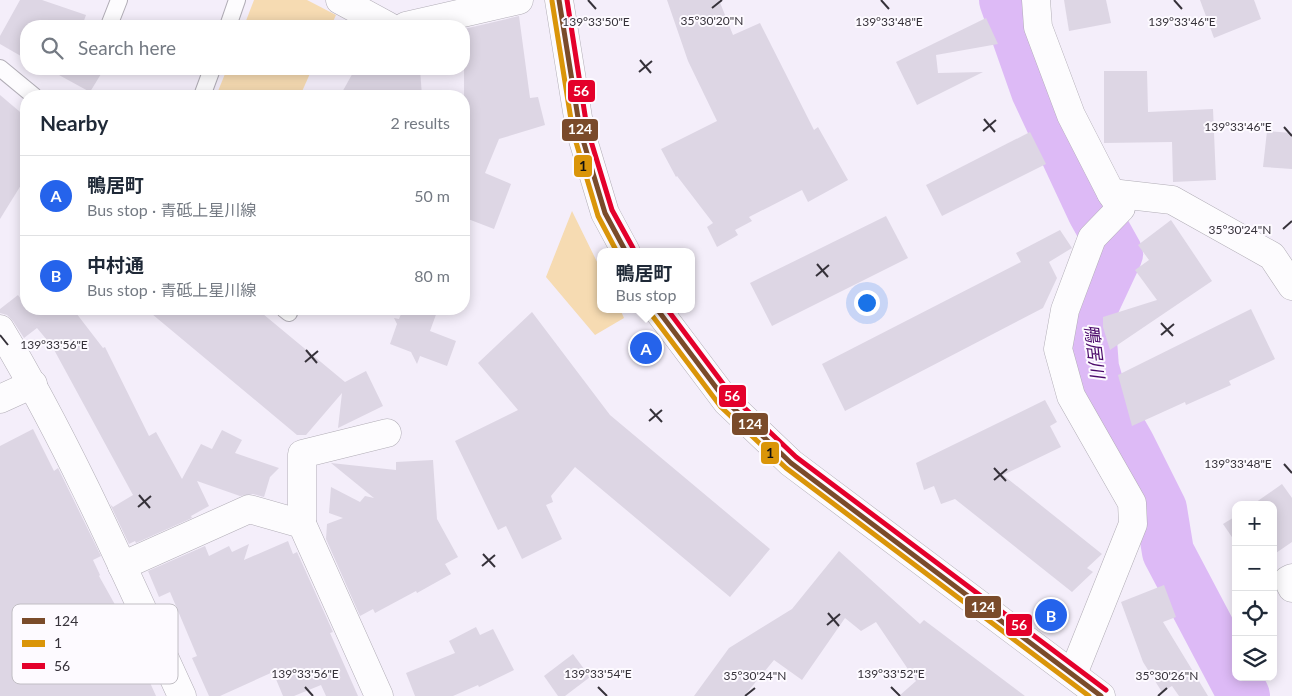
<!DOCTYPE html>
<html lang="en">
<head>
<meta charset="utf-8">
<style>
  :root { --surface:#fff; --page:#f2f2f3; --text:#1f2937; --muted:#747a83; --line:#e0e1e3; --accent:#2563eb }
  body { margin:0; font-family:Lato,"Noto Sans JP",sans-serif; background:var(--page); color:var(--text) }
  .controls { position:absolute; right:15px; bottom:15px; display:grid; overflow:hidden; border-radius:10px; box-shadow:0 2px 12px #0003 }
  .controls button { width:45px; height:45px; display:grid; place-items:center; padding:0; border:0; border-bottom:1px solid var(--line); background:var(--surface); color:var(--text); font:25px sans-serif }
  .you { position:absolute; left:866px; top:302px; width:18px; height:18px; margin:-12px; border:4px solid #fff; border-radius:50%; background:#1a73e8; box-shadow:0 0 0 8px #1a73e833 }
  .badge { display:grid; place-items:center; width:32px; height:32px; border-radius:50%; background:var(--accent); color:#fff; font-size:16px; font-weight:700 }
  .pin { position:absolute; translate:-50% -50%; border:2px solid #fff; box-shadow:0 1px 5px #0006 }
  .popup { position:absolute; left:597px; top:248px; width:98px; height:65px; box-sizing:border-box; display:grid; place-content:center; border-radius:10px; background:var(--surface); filter:drop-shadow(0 1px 4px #0005); font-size:16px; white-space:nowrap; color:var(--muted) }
  .popup b { font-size:19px; color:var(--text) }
  .popup::after { content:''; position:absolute; left:50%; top:100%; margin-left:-10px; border:10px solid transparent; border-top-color:var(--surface) }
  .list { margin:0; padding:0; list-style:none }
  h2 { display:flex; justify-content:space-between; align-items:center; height:65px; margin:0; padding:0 20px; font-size:21px }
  h2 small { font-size:16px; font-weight:400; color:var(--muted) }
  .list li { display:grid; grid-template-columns:32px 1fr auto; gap:15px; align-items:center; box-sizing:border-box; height:80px; padding:0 20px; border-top:1px solid var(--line) }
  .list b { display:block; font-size:19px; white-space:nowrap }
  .list p { margin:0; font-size:16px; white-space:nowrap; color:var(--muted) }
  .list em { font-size:16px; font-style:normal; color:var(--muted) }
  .icon { flex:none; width:28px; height:28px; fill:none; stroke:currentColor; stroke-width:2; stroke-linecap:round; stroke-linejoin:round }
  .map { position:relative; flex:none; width:1292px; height:696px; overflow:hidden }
  .search { position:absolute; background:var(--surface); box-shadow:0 2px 12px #0003; left:20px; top:20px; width:450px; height:55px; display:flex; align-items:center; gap:12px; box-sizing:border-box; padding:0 18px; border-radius:20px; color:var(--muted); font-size:19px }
  .panel { position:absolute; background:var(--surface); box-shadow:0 2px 12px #0003; left:20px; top:90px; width:450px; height:225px; border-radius:20px }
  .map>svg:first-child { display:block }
</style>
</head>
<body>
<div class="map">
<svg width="1292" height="696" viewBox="0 0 1292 696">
  <rect width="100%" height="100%" fill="#f4eefa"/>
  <g fill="#f6dbb2">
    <polygon points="254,0 307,0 336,15 331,26 244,26"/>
    <polygon points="227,69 312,69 300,96 216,96"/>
    <polygon points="572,211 601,270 601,309 620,309 624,318 595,335 546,277"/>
  </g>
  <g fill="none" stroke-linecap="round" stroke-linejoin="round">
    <polyline stroke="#ddbaf6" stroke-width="52" points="1005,0 1037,91 1093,211 1117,254 1089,314 1093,368 1101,396 1129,445 1161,509 1168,552 1244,696"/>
  </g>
  <g fill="#ddd6e4">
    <polygon points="20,0 42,0 86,15 82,26 26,26 26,59 0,44 0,36"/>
    <polygon points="667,0 719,0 733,35 760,23 814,130 818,127 848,180 808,202 802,190 749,217 752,221 735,230 738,235 717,247 707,227 713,223 677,176 676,177 661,149 717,121 688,61"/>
    <polygon points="1064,0 1106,0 1111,23 1069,31"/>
    <polygon points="1200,0 1254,0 1261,19 1214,38"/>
    <polygon points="519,16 530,98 538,97 545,125 499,139 485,173 511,184 494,229 468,219 466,224 464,224 464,29"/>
    <polygon points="986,18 998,44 936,55 938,73 983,72 917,105 896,62"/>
    <polygon points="48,69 104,69 90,92"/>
    <polygon points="355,69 420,69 422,96 340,96"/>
    <polygon points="1104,71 1147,71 1148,112 1213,109 1216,180 1173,182 1172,142 1104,143"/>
    <polygon points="0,95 26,117 26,177 0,219"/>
    <polygon points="1267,131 1292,133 1292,169 1263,167"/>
    <polygon points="1030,132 1046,164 942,216 926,185"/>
    <polygon points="886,216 908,258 772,326 750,283"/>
    <polygon points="1171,220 1212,281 1110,350 1103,327 1103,317 1157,300 1135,270 1149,260 1138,245"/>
    <polygon points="1060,230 1072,248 1049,262 1057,278 1043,308 845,411 822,364 1021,262 1016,253"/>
    <polygon points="18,295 26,306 26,309 73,309 103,348 105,347 149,436 156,432 182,479 201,444 212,449 222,430 242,440 235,453 279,468 270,477 264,497 253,494 240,496 197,481 209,506 191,516 192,518 136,543 135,541 129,544 110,504 113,507 133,495 52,346 37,328 24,338 13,321 7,315 0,313 0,309"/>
    <polygon points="146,309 257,309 345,382 366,371 383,406 338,428 342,393 306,435 297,435"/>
    <polygon points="403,309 438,309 430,331 456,341 447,366 420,356 417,364 411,352 390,344 397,324 394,318 399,319"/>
    <polygon points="1251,309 1275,359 1229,381 1231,385 1186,405 1185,402 1132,426 1118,375"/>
    <polygon points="532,312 610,415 770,549 730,597 575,467 551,496 553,502 546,505 562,539 522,559 506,526 498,530 455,441 518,410 478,363"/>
    <polygon points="1045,400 1057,422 1050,426 1061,447 1003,475 1102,554 1087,568 1093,572 1072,592 955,499 941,504 934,486 924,490 916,463"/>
    <polygon points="33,429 54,471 58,468 101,556 93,560 100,575 99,576 123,619 122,620 148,675 147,676 156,696 0,696 0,446"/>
    <polygon points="433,460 437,519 458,557 445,564 451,574 417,593 416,591 375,613 373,609 360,616 326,539 327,524 343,518 329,513 331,487 360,502 365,496 374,498 331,463 396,470 396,462"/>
    <polygon points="1282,484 1292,498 1292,542 1273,555 1273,505 1252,505"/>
    <polygon points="1236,516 1236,543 1223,524"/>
    <polygon points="288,541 293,554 297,552 333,632 330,633 358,696 326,696 321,685 294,696 283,696 273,672 220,696 209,696 192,658 197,656 170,592 159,597 148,571 205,546 209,556 229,546 232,552 249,544 244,560"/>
    <polygon points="839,551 920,624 924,620 1025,696 899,696 916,681 876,622 861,631 845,618 802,680 774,660 744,696 694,696 729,648 792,609"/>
    <polygon points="1164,585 1176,617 1163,622 1208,696 1179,696 1172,686 1162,692 1143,662 1121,602"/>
    <polygon points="476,627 480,635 493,629 514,670 479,687 478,685 453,696 415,696 406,673 455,653 449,641"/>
    <polygon points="573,654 590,677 565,696 558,696 544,676"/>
  </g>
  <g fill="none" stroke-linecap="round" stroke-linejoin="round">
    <defs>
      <g id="lane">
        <polyline points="110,23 119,0"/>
        <polyline points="228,26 237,0"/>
        <polyline points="0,68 34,96"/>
        <polyline points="202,96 212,69"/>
        <polyline points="284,309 289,313"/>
      </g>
      <g id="street">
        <polyline points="340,0 388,26"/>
        <polyline points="1036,0 1038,27 1071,115 1111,193 1172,200 1272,256 1292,286"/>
        <polyline points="406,26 519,0"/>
        <path d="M0,329C70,446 125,572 182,696"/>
        <polyline points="0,399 33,384"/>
        <polyline points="302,524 302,454 387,433"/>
        <polyline points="122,566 249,509 302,524 379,696"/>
        <polyline points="1292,578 1288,580 1292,588"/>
        <polyline points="1073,674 1133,524 1132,503 1071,396 1058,349 1065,310 1092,238 1121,208 1111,193"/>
      </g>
      <g id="secondary">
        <polyline points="559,0 580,130 605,213 626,252"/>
        <polyline points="657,309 727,402 791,463 1101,696"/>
      </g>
    </defs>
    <use href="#lane" stroke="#b1adb6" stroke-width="18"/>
    <use href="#street" stroke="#b1adb6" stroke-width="29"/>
    <use href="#secondary" stroke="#b1adb6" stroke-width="29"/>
    <use href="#lane" stroke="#fdfcfe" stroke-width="16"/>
    <use href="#street" stroke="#fdfcfe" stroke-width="28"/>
    <use href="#secondary" stroke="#fdfcfe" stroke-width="28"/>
    <defs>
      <g id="bus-1">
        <polyline points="559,0 580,130 605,213 626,252"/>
        <polyline points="657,309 727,402 791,463 1101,696"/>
      </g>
      <g id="bus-2">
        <polyline points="552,1 573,132 598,216 617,252"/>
        <polyline points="651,314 721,407 786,468 1089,696"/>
      </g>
      <g id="bus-3">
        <polyline points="567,0 587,128 612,210 633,248"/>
        <polyline points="667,309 733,397 796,457 1106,690"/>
      </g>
    </defs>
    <use href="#bus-1" stroke="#fdfaff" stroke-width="9"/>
    <use href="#bus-2" stroke="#fdfaff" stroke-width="9"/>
    <use href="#bus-3" stroke="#fdfaff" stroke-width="9"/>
    <use href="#bus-1" stroke="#7a4b2a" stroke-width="5"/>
    <use href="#bus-2" stroke="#da9509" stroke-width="5"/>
    <use href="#bus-3" stroke="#e4002b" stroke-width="5"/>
  </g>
  <path fill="none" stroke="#36323a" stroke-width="2" d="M588,0L596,9M881,0L889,9M1174,0L1182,9M712,8L722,0M640,60L651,73M639,72L652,61M984,119L995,132M1284,127L1292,136M983,131L996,120M1283,229L1292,221M817,264L828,277M816,276L829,265M1161,323L1173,336M0,335L8,345M1161,335L1174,324M306,350L317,363M305,362L318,351M650,409L662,422M649,421L662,410M1284,464L1292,473M994,468L1006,481M994,480L1007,469M139,495L150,508M138,507L151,496M483,554L495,567M482,566L495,555M828,613L839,626M827,625L840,614M305,687L313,696M598,687L607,696M891,687L900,696M745,696L755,688M1158,696L1167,688"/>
  <g text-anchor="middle" stroke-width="4" stroke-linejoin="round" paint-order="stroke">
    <g font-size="18" font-style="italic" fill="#4c0b6b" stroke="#fdfaff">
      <text transform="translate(1094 351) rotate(83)" y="6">鴨居川</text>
    </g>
  </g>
  <rect x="12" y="604" width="166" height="80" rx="8" fill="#fdfaff" stroke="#c1bec4" stroke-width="1"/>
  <rect x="22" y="618" width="23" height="6" fill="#7a4b2a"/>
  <rect x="22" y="640" width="23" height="7" fill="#da9509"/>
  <rect x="22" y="663" width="23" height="6" fill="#e4002b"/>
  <g font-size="14" fill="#36323a">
    <text x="54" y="626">124</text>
    <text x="54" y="648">1</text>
    <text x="54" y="671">56</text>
  </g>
  <g font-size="12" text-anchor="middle" fill="#36323a" stroke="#fdfaff" stroke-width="4" stroke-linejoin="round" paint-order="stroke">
    <text x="712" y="25">35°30'20"N</text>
    <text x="596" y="26">139°33'50"E</text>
    <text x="1182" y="26">139°33'46"E</text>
    <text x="889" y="26">139°33'48"E</text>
    <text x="1238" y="131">139°33'46"E</text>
    <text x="1240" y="234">35°30'24"N</text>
    <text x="54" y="349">139°33'56"E</text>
    <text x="1238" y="468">139°33'48"E</text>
    <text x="305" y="678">139°33'56"E</text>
    <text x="598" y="678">139°33'54"E</text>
    <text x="891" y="678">139°33'52"E</text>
    <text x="755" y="680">35°30'24"N</text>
    <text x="1167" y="680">35°30'26"N</text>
  </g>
  <g stroke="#fdfaff" stroke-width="2">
    <rect x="567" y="79" width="29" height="24" rx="5" fill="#e4002b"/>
    <rect x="561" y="118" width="38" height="24" rx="5" fill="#7a4b2a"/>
    <rect x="573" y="154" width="20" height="24" rx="5" fill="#da9509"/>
    <rect x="718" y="384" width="29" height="24" rx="5" fill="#e4002b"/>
    <rect x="731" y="412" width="38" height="24" rx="5" fill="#7a4b2a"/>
    <rect x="760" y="441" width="20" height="24" rx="5" fill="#da9509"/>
    <rect x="964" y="595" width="38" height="24" rx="5" fill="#7a4b2a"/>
    <rect x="1005" y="613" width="28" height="24" rx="5" fill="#e4002b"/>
  </g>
  <g font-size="14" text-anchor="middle" font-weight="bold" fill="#fff">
    <text x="581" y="96">56</text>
    <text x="580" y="134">124</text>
    <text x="732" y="401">56</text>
    <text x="750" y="429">124</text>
    <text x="983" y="612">124</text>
    <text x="1019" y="630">56</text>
  </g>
  <g font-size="14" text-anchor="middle" font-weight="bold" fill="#111">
    <text x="583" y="171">1</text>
    <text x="770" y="458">1</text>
  </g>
</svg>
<div class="controls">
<button>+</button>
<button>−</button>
<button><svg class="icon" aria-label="locate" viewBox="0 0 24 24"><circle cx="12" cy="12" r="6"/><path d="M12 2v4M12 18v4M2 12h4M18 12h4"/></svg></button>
<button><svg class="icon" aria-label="layers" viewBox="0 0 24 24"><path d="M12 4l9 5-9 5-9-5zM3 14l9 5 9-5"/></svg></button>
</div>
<div class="you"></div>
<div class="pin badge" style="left:646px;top:348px">A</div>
<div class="popup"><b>鴨居町</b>Bus stop</div>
<div class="pin badge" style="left:1051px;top:615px">B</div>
<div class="search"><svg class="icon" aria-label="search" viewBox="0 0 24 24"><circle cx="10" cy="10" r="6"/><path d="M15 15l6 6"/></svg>Search here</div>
<section class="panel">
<h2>Nearby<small>2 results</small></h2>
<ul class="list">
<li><span class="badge">A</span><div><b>鴨居町</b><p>Bus stop · 青砥上星川線</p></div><em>50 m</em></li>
<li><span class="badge">B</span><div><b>中村通</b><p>Bus stop · 青砥上星川線</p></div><em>80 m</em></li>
</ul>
</section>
</div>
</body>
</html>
